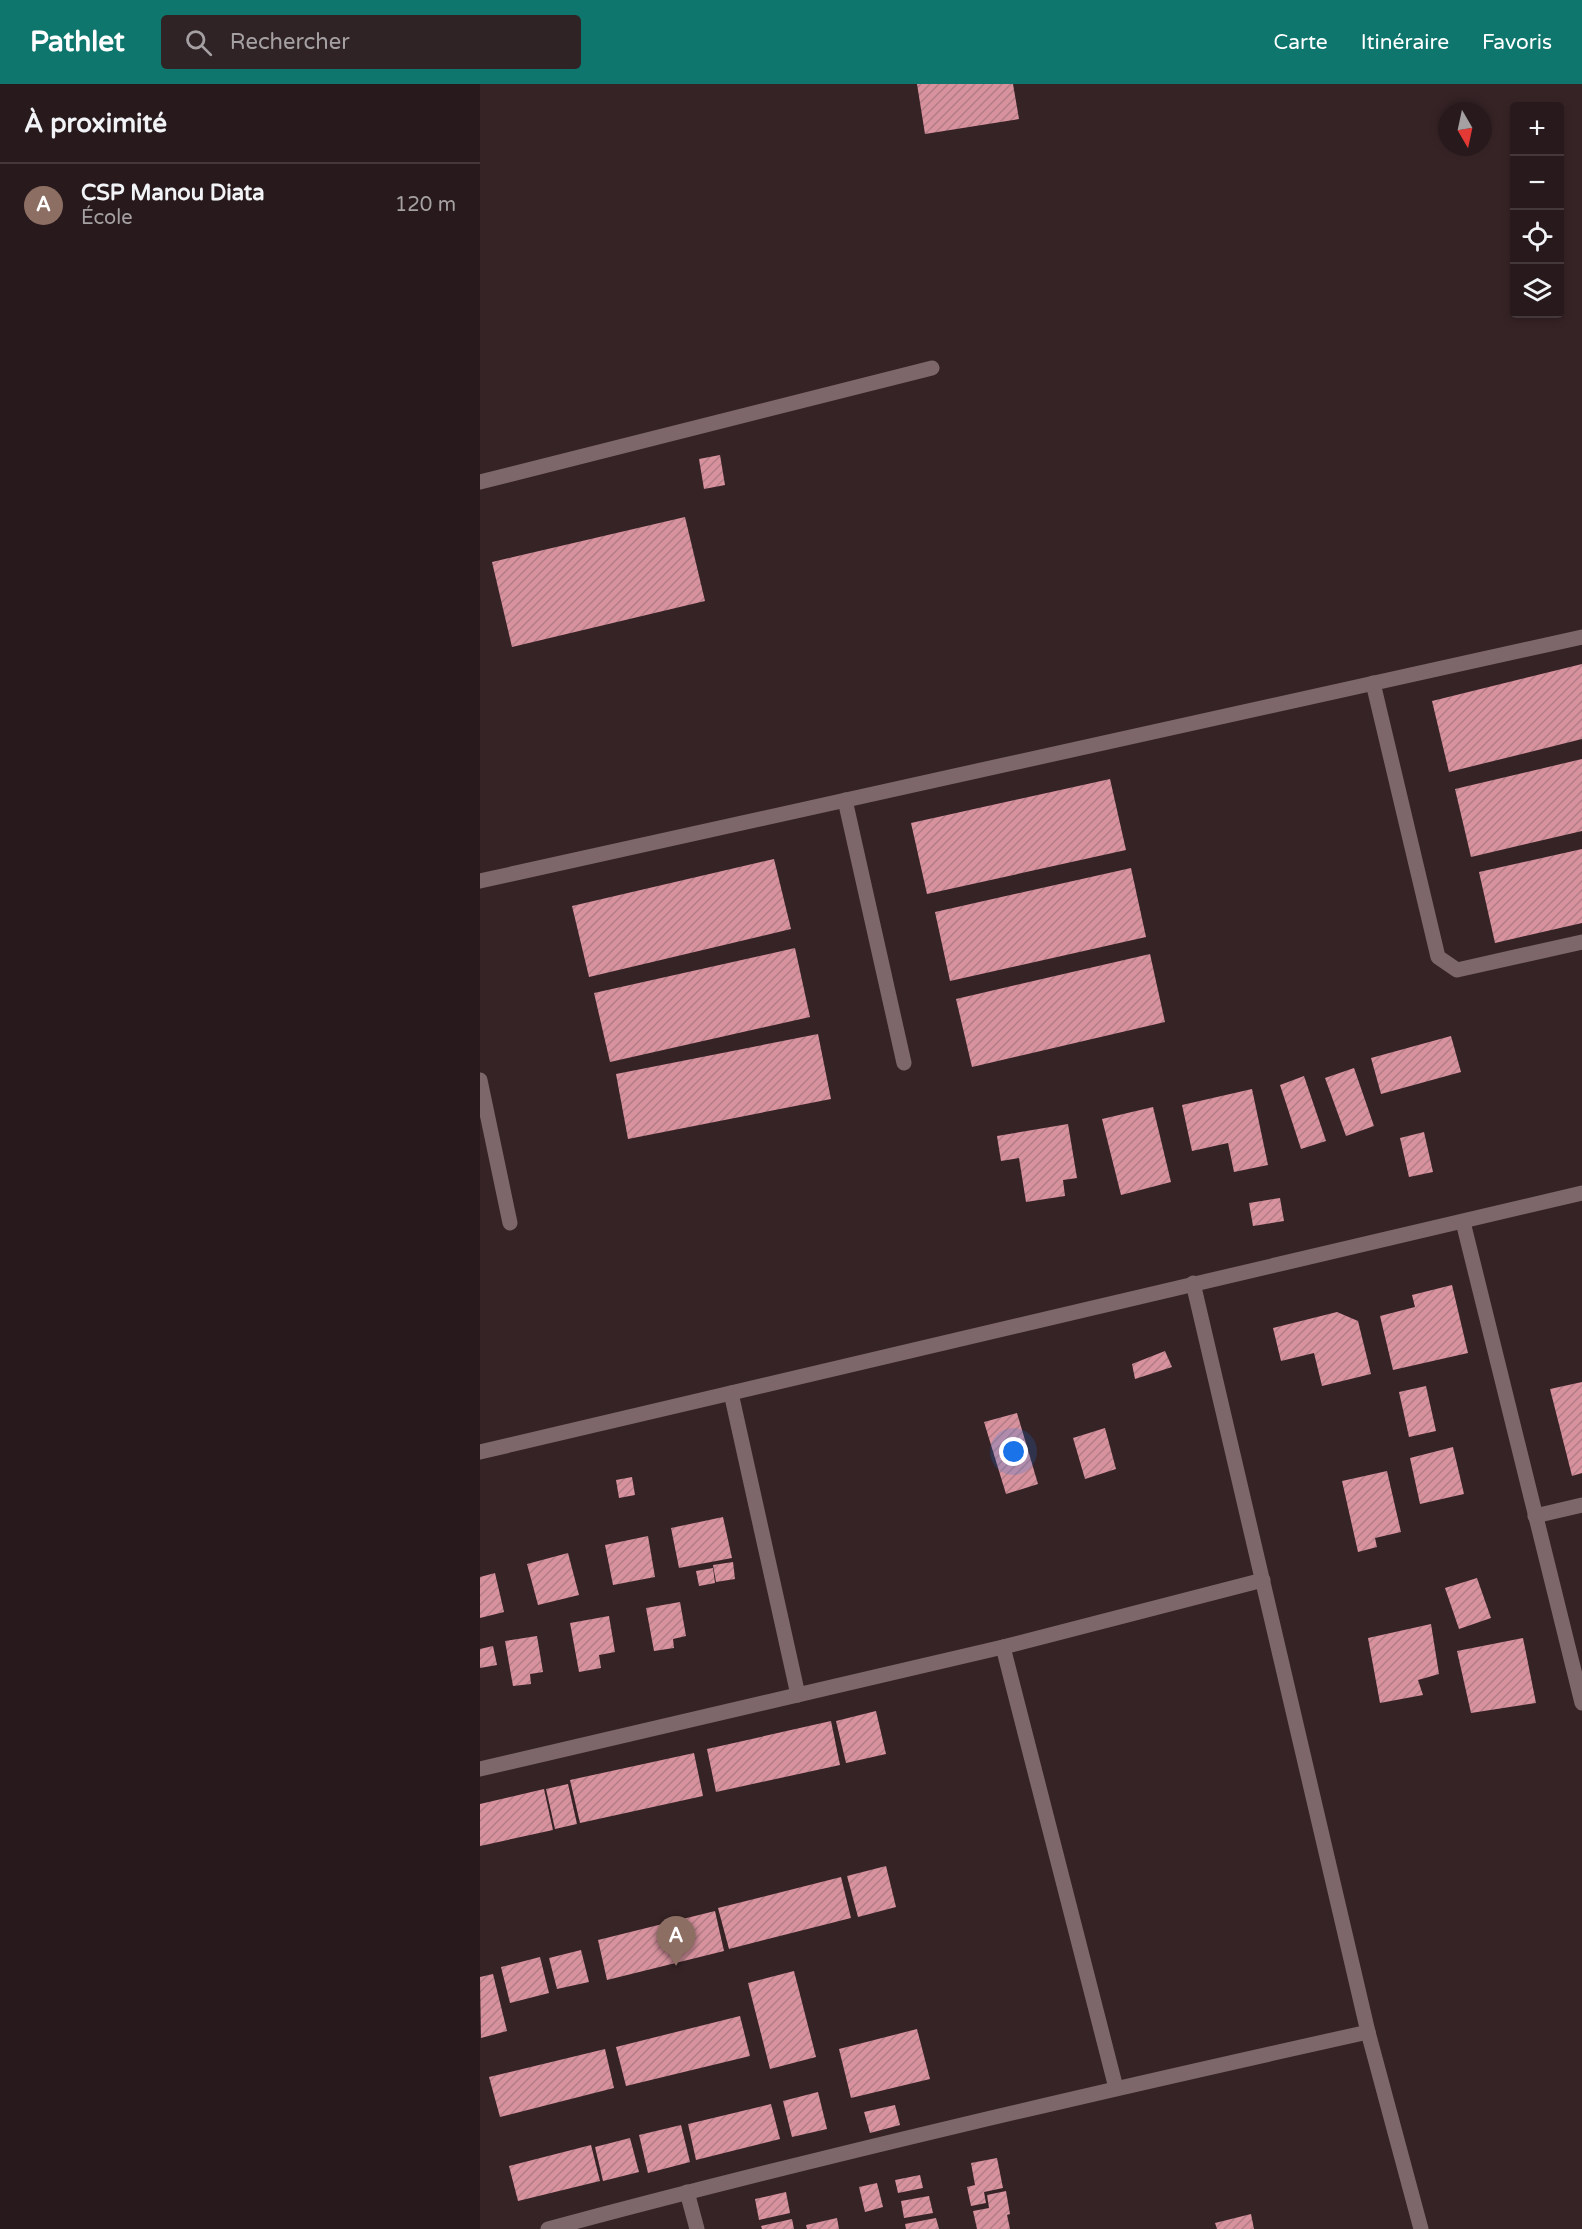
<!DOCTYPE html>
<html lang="fr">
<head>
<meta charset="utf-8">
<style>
  :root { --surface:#281a1c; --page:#302325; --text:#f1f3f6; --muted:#a5a1a3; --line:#44383b; --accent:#0f766e }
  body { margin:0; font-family:"Varela Round",sans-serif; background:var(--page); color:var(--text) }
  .controls { position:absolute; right:18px; top:18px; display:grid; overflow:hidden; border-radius:6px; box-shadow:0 3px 9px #0003 }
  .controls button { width:54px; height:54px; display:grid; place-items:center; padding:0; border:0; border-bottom:2px solid var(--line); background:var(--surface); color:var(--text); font:30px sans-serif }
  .compass { position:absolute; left:958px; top:18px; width:54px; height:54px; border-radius:50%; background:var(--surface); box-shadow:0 3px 9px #0003; rotate:171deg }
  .you { position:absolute; left:534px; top:1368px; width:21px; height:21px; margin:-15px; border:4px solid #fff; border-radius:50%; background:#1a73e8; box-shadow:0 0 0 9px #1a73e833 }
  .badge { display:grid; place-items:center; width:39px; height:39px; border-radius:50%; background:var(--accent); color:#fff; font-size:20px; font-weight:700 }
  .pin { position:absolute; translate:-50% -50px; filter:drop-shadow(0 2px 3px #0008) }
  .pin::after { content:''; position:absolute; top:32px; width:21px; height:18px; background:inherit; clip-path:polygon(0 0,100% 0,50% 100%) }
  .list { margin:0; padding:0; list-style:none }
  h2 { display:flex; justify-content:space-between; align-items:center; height:78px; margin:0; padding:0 24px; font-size:26px }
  h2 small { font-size:20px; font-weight:400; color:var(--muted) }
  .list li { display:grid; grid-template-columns:39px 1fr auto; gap:18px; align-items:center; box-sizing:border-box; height:84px; padding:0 24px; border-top:2px solid var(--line) }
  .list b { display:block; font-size:22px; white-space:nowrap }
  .list p { margin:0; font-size:20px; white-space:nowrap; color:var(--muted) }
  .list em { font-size:20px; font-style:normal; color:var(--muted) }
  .icon { flex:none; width:33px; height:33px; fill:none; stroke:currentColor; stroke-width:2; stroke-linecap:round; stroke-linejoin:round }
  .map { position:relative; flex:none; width:1102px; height:2145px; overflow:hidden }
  header { display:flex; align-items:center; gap:36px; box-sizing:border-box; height:84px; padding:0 30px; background:var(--accent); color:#fff }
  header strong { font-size:28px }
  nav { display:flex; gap:33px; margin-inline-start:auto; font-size:21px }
  .search { width:420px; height:54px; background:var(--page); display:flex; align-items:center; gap:15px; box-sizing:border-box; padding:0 21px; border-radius:6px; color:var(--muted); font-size:22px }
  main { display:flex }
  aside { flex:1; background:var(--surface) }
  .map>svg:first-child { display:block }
</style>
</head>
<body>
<header>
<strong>Pathlet</strong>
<div class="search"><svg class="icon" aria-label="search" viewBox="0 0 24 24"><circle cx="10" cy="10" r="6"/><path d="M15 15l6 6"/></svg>Rechercher</div>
<nav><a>Carte</a><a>Itinéraire</a><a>Favoris</a></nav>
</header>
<main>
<aside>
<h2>À proximité<small></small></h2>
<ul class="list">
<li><span class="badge" style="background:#8d6e63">A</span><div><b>CSP Manou Diata</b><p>École</p></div><em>120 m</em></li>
</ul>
</aside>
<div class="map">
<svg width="1102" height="2145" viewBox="0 0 1102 2145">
  <defs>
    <pattern id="building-hatch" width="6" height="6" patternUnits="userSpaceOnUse" patternTransform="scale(1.5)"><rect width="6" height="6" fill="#d7929e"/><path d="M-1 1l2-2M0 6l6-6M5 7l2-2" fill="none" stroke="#b27d86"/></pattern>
  </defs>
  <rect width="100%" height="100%" fill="#362326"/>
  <g fill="url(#building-hatch)">
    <polygon points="437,0 533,0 539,35 445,50"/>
    <polygon points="240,371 245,401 224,405 219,375"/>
    <polygon points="205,433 225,517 32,563 12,478"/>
    <polygon points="1102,580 1102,655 969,688 952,617"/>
    <polygon points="1102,675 1102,747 991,773 975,705"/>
    <polygon points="630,695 646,766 447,810 431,739"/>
    <polygon points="1102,765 1102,839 1015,859 999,788"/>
    <polygon points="294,775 311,845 109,893 92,822"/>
    <polygon points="651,784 666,853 470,897 455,828"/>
    <polygon points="315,864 330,933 130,978 114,909"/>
    <polygon points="670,870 685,938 492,983 476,915"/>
    <polygon points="338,950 351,1015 148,1055 136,990"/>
    <polygon points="971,952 981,988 901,1010 891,974"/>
    <polygon points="874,984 894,1042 866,1052 845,994"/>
    <polygon points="824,992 846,1057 821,1065 800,1001"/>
    <polygon points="772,1005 788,1081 754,1088 748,1059 712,1067 702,1021"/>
    <polygon points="673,1023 691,1098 641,1111 622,1035"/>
    <polygon points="588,1040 597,1094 583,1096 585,1112 546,1118 539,1074 521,1077 517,1052"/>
    <polygon points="944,1048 953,1088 929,1093 920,1054"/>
    <polygon points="800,1114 804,1137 773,1142 769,1119"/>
    <polygon points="972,1201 988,1269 913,1286 900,1232 935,1223 932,1211"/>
    <polygon points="857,1228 878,1237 891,1290 842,1302 834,1269 801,1277 793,1244"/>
    <polygon points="685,1267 692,1283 655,1295 652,1280"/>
    <polygon points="1102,1298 1102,1389 1092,1392 1070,1305"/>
    <polygon points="946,1302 956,1347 929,1353 919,1308"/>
    <polygon points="537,1329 558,1400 526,1410 504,1338"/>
    <polygon points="625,1344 636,1385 605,1395 593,1354"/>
    <polygon points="973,1363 984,1410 940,1420 930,1374"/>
    <polygon points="907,1387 921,1448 895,1454 897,1463 878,1468 862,1397"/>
    <polygon points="152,1393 155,1411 139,1414 136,1396"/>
    <polygon points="243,1433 252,1474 199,1484 191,1444"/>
    <polygon points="168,1452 175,1493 133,1501 125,1461"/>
    <polygon points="88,1469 99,1511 58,1521 47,1480"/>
    <polygon points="253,1478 255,1495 236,1498 233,1481"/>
    <polygon points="233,1484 235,1499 219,1502 216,1487"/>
    <polygon points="15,1489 24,1528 0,1534 0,1493"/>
    <polygon points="997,1494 1011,1534 979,1545 965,1504"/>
    <polygon points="200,1518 206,1552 193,1555 194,1564 174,1567 166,1524"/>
    <polygon points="129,1532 135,1568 119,1571 121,1584 99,1588 90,1539"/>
    <polygon points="951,1540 959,1590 938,1596 943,1611 900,1619 888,1554"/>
    <polygon points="57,1552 63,1588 50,1590 51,1600 33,1602 25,1557"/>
    <polygon points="1043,1554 1056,1619 991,1629 977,1567"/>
    <polygon points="13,1562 17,1581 0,1584 0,1565"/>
    <polygon points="396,1627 406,1670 366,1679 356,1637"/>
    <polygon points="351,1637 360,1681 236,1708 227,1665"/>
    <polygon points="214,1669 223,1712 100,1739 90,1696"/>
    <polygon points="88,1700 97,1740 75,1745 66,1705"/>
    <polygon points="64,1705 73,1746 0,1762 0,1720"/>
    <polygon points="406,1782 416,1823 378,1833 367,1792"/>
    <polygon points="361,1793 371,1834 249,1865 238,1824"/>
    <polygon points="235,1827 244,1867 127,1896 118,1856"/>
    <polygon points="101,1866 109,1898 77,1905 69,1874"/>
    <polygon points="60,1873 69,1909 30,1919 21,1883"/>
    <polygon points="314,1887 336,1973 290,1985 268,1899"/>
    <polygon points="13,1890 27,1947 1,1954 0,1893"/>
    <polygon points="260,1932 270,1972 146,2002 136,1963"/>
    <polygon points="437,1945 450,1995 371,2014 359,1965"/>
    <polygon points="125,1965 134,2004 20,2033 9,1993"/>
    <polygon points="338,2008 347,2045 312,2053 303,2017"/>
    <polygon points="291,2020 300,2055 216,2076 208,2040"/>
    <polygon points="415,2021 420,2041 390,2049 384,2028"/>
    <polygon points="201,2041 210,2078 168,2089 159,2051"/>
    <polygon points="150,2054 159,2088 123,2097 115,2063"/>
    <polygon points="111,2061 120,2097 38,2117 29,2082"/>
    <polygon points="517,2074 523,2104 504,2108 506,2119 491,2122 487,2103 495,2101 491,2079"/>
    <polygon points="440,2091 443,2104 418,2109 415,2096"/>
    <polygon points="397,2099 403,2123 385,2128 379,2103"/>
    <polygon points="526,2107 530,2130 527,2131 530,2145 497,2145 493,2127 509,2124 507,2111"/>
    <polygon points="306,2108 310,2129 279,2136 275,2115"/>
    <polygon points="449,2112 453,2129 424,2134 421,2117"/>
    <polygon points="771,2130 774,2145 737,2145 735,2139"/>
    <polygon points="357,2134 359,2145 327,2145 326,2141"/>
    <polygon points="456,2134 459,2145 426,2145 425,2140"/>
    <polygon points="312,2135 314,2145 282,2145 281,2142"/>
  </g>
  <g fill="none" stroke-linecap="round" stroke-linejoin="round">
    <g stroke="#7d676a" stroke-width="15">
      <polyline points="0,398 452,284"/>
      <polyline points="893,599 958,873 977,886 1102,858"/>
      <polyline points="365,716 424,979"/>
      <polyline points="0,797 1102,553"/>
      <polyline points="0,996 30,1139"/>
      <polyline points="983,1138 1102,1619"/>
      <polyline points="713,1199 888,1948 941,2145"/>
      <polyline points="251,1309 318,1611"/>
      <polyline points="0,1368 1102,1109"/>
      <polyline points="1055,1432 1102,1421"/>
      <polyline points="523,1563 636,2004"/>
      <polyline points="0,1685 523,1563 783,1496"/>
      <polyline points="207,2108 217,2145"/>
      <path d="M68,2145C340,2072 614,2009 888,1948"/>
    </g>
  </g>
</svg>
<div class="controls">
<button>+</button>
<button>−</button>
<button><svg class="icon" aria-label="locate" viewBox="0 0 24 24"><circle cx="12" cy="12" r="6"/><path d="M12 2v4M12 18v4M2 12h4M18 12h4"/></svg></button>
<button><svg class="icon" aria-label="layers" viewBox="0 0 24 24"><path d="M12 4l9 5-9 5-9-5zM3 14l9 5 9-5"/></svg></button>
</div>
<svg class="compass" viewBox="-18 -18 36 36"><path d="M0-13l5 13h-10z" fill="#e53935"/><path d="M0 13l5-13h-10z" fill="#a5a1a3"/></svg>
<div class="you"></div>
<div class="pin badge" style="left:196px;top:1882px;background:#8d6e63">A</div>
</div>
</main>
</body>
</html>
